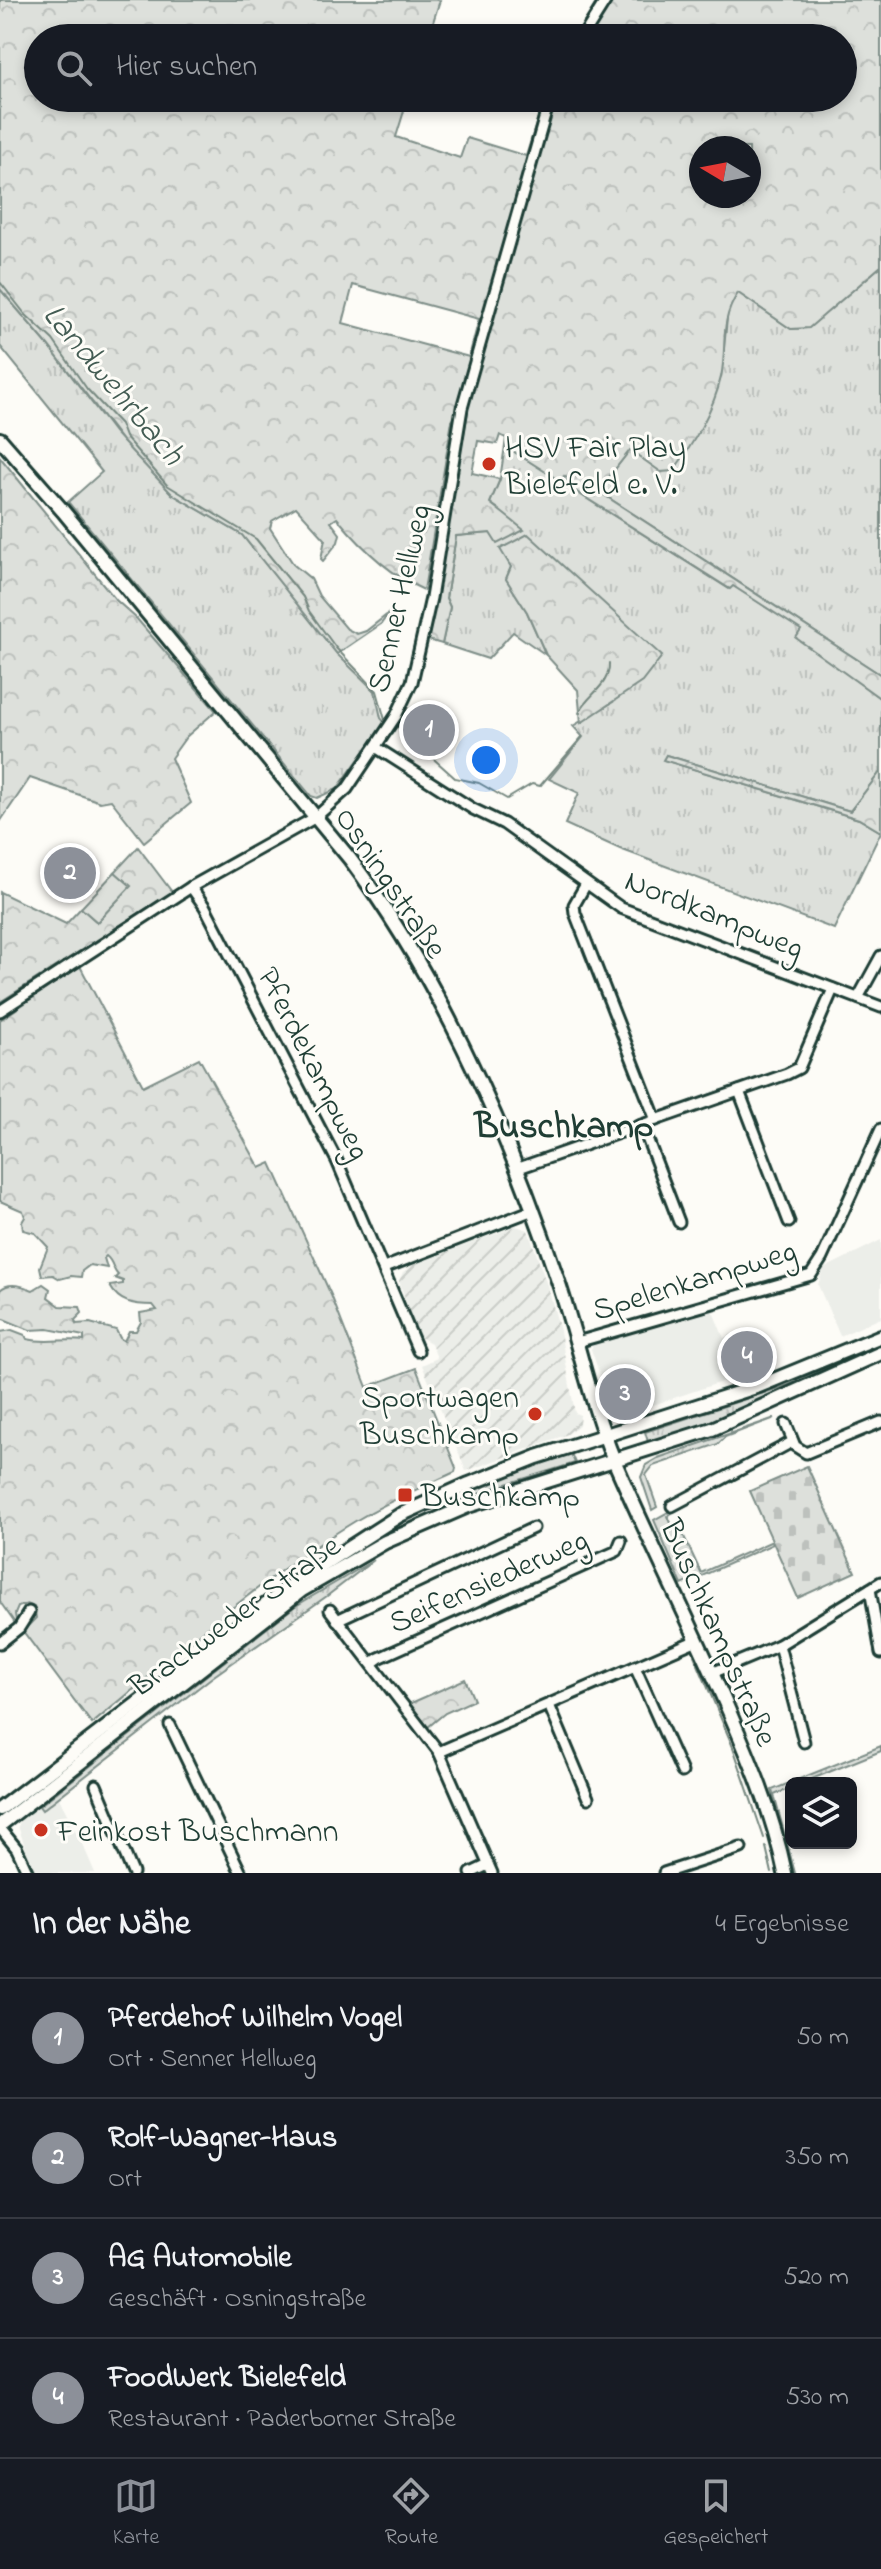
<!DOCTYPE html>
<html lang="de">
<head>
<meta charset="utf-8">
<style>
  :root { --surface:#171b24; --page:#20242c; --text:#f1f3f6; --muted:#9ea1a6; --line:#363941; --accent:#8c9099 }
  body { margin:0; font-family:"Indie Flower",sans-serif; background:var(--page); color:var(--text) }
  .controls { position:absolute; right:24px; bottom:24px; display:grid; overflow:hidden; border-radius:12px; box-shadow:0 4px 12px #0003 }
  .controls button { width:72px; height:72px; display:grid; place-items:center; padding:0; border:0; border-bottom:2px solid var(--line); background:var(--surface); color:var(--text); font:40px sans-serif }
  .compass { position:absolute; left:689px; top:136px; width:72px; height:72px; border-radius:50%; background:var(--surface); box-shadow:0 4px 12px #0003; rotate:280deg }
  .you { position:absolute; left:486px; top:760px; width:28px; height:28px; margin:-20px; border:6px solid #fff; border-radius:50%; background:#1a73e8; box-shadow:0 0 0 12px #1a73e833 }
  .badge { display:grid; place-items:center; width:52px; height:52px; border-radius:50%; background:var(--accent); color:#fff; font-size:26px; font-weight:700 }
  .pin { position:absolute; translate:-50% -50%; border:4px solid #fff; box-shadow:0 2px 8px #0006 }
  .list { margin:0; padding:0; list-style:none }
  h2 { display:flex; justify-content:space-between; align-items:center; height:104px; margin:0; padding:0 32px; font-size:34px }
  h2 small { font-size:26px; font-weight:400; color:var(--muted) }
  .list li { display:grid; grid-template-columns:52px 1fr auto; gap:24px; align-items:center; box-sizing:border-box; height:120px; padding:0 32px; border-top:2px solid var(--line) }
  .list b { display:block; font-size:30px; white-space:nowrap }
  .list p { margin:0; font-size:26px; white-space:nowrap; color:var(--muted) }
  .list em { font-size:26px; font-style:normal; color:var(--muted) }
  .icon { flex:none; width:44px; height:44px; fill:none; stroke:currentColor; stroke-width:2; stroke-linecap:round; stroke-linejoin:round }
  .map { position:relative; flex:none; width:881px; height:1873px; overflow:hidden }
  .search { position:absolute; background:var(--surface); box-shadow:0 4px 12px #0003; left:24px; right:24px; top:24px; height:88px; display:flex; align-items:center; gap:20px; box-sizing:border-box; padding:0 28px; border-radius:44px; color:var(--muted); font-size:30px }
  .sheet { height:584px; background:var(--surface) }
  nav { display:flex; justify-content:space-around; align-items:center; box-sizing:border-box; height:112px; border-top:2px solid var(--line); background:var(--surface); font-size:22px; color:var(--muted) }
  nav a { display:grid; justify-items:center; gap:4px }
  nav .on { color:var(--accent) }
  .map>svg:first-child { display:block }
</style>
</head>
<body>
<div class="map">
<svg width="881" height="1873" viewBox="0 0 881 1873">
  <defs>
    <pattern id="industrial-furrows" width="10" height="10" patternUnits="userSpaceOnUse" patternTransform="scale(2)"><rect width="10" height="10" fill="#eceee9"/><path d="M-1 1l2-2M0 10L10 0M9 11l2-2" fill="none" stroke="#cacdc8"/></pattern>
    <pattern id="grass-tufts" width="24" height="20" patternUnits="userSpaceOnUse" patternTransform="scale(2)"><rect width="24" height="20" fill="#dde0db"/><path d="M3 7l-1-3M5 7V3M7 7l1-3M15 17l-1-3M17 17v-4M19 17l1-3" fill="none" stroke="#bdc1bd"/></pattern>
    <pattern id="forest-crowns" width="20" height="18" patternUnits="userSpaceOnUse" patternTransform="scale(2)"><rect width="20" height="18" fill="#dde0db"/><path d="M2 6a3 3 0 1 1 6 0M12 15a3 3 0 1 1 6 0" fill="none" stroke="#bdc1bd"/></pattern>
    <pattern id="cemetery-stones" width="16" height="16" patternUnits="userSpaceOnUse" patternTransform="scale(2)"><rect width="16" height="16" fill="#dde0db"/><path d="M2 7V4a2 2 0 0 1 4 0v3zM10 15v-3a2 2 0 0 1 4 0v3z" fill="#bdc1bd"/></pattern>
  </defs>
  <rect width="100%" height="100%" fill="#fdfcf7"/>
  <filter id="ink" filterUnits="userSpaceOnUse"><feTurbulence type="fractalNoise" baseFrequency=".0125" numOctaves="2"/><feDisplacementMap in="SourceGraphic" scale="16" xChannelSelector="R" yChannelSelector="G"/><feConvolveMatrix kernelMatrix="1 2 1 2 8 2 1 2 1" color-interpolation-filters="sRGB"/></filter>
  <g filter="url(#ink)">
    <g fill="#eceee9">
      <polygon points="881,1240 881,1318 840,1336 818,1285 823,1269"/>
      <polygon points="711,1307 724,1338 746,1328 763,1368 635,1411 622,1412 614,1409 610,1404 591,1349 595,1343 605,1338"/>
      <polygon points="58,1796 86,1852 95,1873 34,1873 18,1826 21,1820 39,1806 42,1810"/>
    </g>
    <polygon fill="url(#industrial-furrows)" points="516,1226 528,1230 549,1291 560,1331 575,1413 580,1415 579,1425 568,1434 466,1471 422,1365 437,1358 431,1343 418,1336 399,1281 403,1272 413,1265"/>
    <g fill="url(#grass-tufts)" stroke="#7e8e88" stroke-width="2">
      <polygon points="881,266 881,675 598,491 630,450 710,406 721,377 728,309 738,292 791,329 808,328"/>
      <polygon points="0,289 48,345 114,432 172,494 242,535 337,654 375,691 381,718 385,723 337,789 317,798 311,796 68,502 102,472 0,346"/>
      <polygon points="505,446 559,480 563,476 568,478 564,484 729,589 732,585 802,630 797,637 881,699 881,771 850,811 666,755 664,760 859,819 881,832 834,929 620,849 565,824 579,793 549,779 583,737 573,726 613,702 511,567 506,579 527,612 546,655 513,632 488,659 442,644 450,607 446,598 456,536 490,533 497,508 490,503 500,479"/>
      <polygon points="881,1342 881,1348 706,1426 649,1445 645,1432 788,1385"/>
      <polygon points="775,1418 725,1437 718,1444 653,1466 646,1475 657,1507 652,1510 641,1477 646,1465 658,1458"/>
      <path d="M570,1451L575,1463L497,1487L436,1511L317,1576C334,1564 350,1550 367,1540C430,1501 501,1476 570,1451Z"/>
      <polygon points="672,1510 673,1512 668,1516 674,1530 680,1528 701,1573 772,1541 773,1544 682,1585 654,1520"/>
      <polygon points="374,1560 327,1596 211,1678 42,1810 39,1806 294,1607"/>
      <polygon points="881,1746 881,1751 802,1783 791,1783 791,1788 774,1795 795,1873 792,1873 772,1790"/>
    </g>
    <g fill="url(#forest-crowns)" stroke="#7e8e88" stroke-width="2" fill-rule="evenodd">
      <path d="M0,0H440L428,38H38V98H408L396,137L460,158L467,138L526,156L544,98H843V38H574L598,0H881V266L809,328L791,329L738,293C718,324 728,345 721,377C714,409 692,446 673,471L661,472L630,450L598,491L881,675V699L796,638L801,630L733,586L730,589L564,484L568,479L564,476L560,481L505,446L506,438L500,435L497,444L478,441L472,473L500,479L490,503L524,530L497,544L490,533L456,536L446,598L450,607L442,644L428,640L468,411L462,408L452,421L424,590C389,575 361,547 337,518L331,522L340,534L338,542L323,561L321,559L325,539L296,507L272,521L270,528L294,565L311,579L319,596L347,629L357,634L366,631L389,613L381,624L337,654L242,535L172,494L123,442L48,345L0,289ZM701,148H749V196H701ZM353,285L479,319L469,357L343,323Z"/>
      <polygon points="0,457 116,600 137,619 216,711 186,737 171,758 191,803 144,842 111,800 100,802 30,778 0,822"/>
      <polygon points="528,534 662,656 642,682 581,723 578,690 546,655 527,612 506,579 511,567 500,549"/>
      <polygon points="666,755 850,811 881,771 881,832 859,819 663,760"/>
      <polygon points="138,847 172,892 0,1002 0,892 66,924 81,908 97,922 130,886 115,872"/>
      <path d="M80,966L143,1086L199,1058L260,1168L271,1163L331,1295L367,1387L416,1368L456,1468L455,1472C422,1487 388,1501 357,1520C261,1578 178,1653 92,1724L23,1631L36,1618L34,1607L27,1604L18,1607L15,1614L17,1626L0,1602V1332L12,1330L25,1335L27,1339C46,1344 65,1338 84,1341V1336L48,1329L30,1330L1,1318L0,1290C9,1281 23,1286 33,1290L43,1284L50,1289L48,1297L60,1306L80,1307L82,1313L75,1320L76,1324L90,1323L116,1330L120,1338L124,1341L129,1331H136L141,1322L140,1313L157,1310L153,1305C134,1305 119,1303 110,1286L123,1284V1281L115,1278L118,1275C112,1270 114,1262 106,1256L104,1258L107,1268L90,1265L82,1271L81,1277L71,1276L60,1279L53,1275L42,1276L40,1267L48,1247L35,1233L23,1230L22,1222L25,1217L23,1211L0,1201V1020Z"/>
      <polygon points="465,1679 474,1700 445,1713 428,1727 409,1704"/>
    </g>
    <polygon fill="url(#cemetery-stones)" stroke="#7e8e88" stroke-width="2" points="807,1466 855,1572 798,1598 750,1491"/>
    <polygon fill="#dde0db" stroke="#7e8e88" stroke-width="2" points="115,872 131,886 97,922 81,908"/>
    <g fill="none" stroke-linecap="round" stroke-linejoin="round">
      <g stroke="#75877f" stroke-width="2">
        <polyline points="0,282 25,314 53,340 87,389 120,424 125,437 167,485 256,539 303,597 309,611 336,648 377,691 385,720"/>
        <path d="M579,713C587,694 610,687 609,663"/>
        <polyline points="397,726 455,778 479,783 507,799 532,784 540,786 582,737"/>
        <polyline points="694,1655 733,1747 764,1838"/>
        <polyline points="766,1847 772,1873"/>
      </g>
      <defs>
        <g id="minor">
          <polyline points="582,38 606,0"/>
          <polyline points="377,748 473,809 504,824 621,908 881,1007"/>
          <polyline points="586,884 574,905 575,913 656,1120"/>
          <polyline points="191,887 205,907 337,1161 418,1351"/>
          <polyline points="858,998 881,956"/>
          <polyline points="0,1011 191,887 316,817 347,789 396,716 412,682 431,598 462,408 550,98"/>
          <polyline points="739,1091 789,1222"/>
          <polyline points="642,1125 679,1222"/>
          <polyline points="516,1169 787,1074 799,1068 833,989"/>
          <polyline points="384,1268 533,1210"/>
          <polyline points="577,1342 811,1275 822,1258 881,1129"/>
          <polyline points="786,1424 795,1446 806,1453 881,1422"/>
          <polyline points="672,1506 792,1442"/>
          <polyline points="870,1589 881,1653"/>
          <polyline points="330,1610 439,1752 492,1873"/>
          <polyline points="337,1620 533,1528"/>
          <polyline points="0,1643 19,1628 29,1612"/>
          <polyline points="779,1645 804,1742"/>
          <polyline points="372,1663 379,1658 617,1551 621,1541"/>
          <polyline points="635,1667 682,1772"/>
          <polyline points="712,1673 779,1645 881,1582"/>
          <polyline points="549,1705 588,1798"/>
          <polyline points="170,1725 241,1873"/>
          <polyline points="439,1752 697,1640"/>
          <polyline points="96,1785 133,1873"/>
          <polyline points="0,1828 17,1849 28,1873"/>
          <polyline points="471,1873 488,1865"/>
          <polyline points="664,1873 741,1848"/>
        </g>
        <g id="secondary">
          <path d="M0,439L63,511L350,859C442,982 509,1135 558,1281C578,1340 590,1402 614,1460C649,1541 689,1620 725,1702C749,1757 773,1813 785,1873"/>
          <polyline points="0,1809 297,1581 400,1515 469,1484 537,1457 759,1386 881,1336"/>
          <polyline points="0,1825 302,1590 385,1542 468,1506 712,1429 881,1353"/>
        </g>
      </defs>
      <use href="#minor" stroke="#1f3d34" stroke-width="15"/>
      <use href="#secondary" stroke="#1f3d34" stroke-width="18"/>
      <use href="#minor" stroke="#fdfcf7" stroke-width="9"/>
      <use href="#secondary" stroke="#fdfcf7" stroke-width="12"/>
    </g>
  </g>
  <g fill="#c8321e" stroke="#fdfcf7" stroke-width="3">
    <circle cx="489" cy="464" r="8"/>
    <circle cx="535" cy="1414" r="8"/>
    <rect x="397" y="1487" width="16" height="16" rx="4"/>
    <circle cx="41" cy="1830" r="8"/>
  </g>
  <g text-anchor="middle" stroke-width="6" stroke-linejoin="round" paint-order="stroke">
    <g font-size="32" fill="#1f3d34" stroke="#fdfcf7" text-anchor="start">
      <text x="505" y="457">HSV Fair Play<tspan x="505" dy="37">Bielefeld e. V.</tspan></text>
      <text x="519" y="1407" text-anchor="end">Sportwagen<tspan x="519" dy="37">Buschkamp</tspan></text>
      <text x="421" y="1506">Buschkamp</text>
      <text x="57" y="1841">Feinkost Buschmann</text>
    </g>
    <g font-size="32" fill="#1f3d34" stroke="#fdfcf7">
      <text transform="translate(398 598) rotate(-77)" y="11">Senner Hellweg</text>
      <text transform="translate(392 882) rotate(56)" y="11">Osningstraße</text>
      <text transform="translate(715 913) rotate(22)" y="11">Nordkampweg</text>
      <text transform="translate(315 1063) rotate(63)" y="11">Pferdekampweg</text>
      <text transform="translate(694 1279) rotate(-17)" y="11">Spelenkampweg</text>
      <text transform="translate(488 1580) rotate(-24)" y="11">Seifensiederweg</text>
      <text transform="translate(234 1615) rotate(-36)" y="11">Brackweder Straße</text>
      <text transform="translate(720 1632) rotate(66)" y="11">Buschkampstraße</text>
    </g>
    <g font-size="34" font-style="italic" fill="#435c53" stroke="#fdfcf7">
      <text transform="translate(115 383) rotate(50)" y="12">Landwehrbach</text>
    </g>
    <g font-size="36" font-weight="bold" fill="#1f3d34" stroke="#fdfcf7">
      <text x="564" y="1137">Buschkamp</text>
    </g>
  </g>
</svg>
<div class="controls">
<button><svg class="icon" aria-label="layers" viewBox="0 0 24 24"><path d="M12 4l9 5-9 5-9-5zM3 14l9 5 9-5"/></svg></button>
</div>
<svg class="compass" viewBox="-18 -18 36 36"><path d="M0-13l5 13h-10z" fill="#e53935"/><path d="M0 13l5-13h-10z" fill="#9ea1a6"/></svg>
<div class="you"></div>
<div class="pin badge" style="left:429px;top:730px">1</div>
<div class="pin badge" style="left:70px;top:873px">2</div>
<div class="pin badge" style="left:625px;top:1394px">3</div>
<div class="pin badge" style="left:747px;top:1357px">4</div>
<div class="search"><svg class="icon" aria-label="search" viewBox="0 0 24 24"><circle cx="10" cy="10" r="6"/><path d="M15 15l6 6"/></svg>Hier suchen</div>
</div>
<section class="sheet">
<h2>In der Nähe<small>4 Ergebnisse</small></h2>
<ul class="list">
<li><span class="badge">1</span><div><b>Pferdehof Wilhelm Vogel</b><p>Ort · Senner Hellweg</p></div><em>50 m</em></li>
<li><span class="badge">2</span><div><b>Rolf-Wagner-Haus</b><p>Ort</p></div><em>350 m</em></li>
<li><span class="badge">3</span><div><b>AG Automobile</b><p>Geschäft · Osningstraße</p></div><em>520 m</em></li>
<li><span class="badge">4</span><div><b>FoodWerk Bielefeld</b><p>Restaurant · Paderborner Straße</p></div><em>530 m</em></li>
</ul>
</section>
<nav>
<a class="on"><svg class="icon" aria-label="map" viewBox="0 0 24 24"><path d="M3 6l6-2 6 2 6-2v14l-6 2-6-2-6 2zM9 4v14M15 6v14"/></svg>Karte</a>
<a><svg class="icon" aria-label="directions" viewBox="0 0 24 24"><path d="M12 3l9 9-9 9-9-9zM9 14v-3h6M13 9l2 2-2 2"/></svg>Route</a>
<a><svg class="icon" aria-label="saved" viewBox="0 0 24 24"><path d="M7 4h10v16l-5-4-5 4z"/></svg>Gespeichert</a>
</nav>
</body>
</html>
